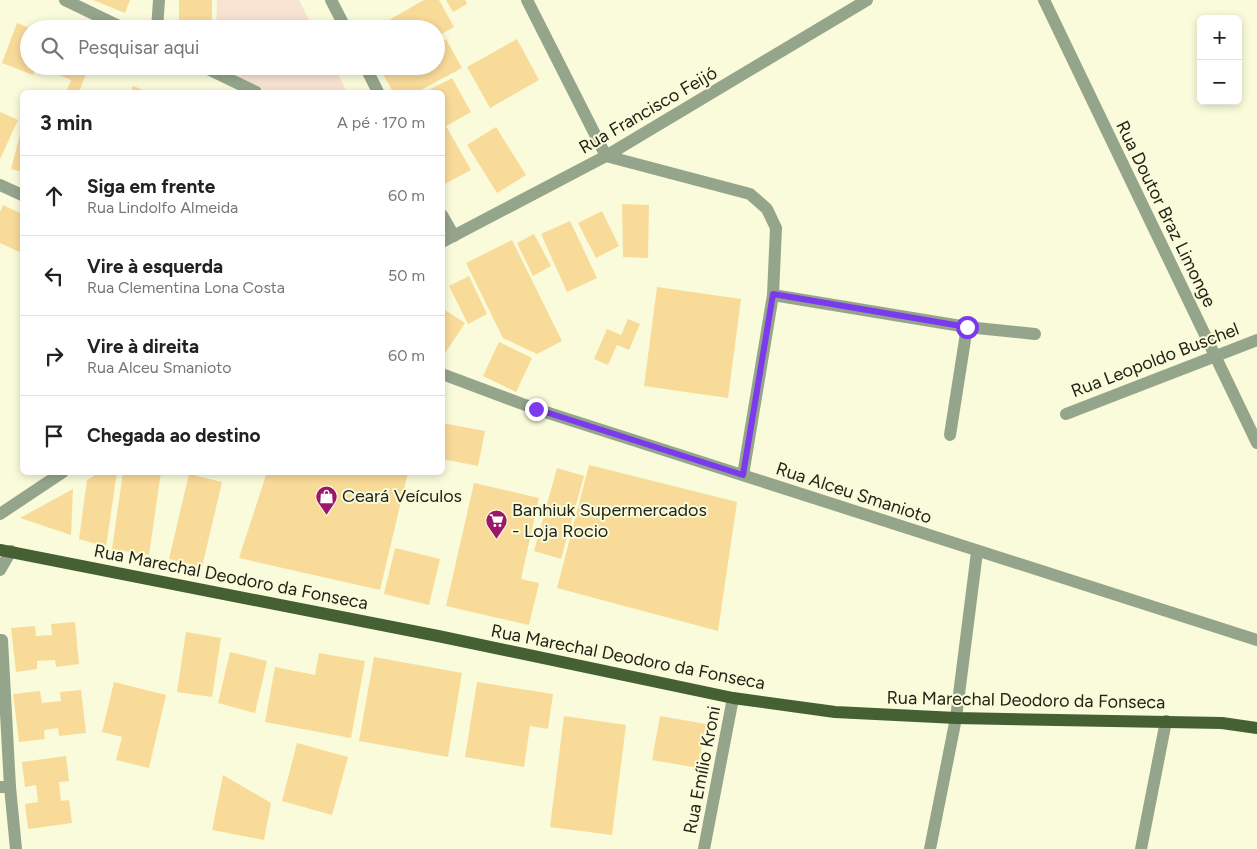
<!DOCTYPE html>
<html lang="pt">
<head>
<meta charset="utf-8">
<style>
  :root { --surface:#fff; --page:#f2f2f2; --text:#222; --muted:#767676; --line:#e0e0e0 }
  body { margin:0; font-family:Figtree,sans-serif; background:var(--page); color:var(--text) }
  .controls { position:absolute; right:15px; top:15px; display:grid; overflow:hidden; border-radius:8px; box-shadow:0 2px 8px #0003 }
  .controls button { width:45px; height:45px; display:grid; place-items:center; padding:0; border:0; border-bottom:1px solid var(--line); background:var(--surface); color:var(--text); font:25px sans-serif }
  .stop { position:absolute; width:15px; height:15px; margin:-11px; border:4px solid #7c3aed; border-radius:50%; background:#fff }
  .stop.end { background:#7c3aed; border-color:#fff; box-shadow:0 1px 5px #0008 }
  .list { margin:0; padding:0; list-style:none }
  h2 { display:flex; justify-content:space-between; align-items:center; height:65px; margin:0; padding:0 20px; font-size:21px }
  h2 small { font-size:16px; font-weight:400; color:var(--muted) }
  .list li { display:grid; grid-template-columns:32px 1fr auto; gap:15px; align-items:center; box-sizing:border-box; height:80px; padding:0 20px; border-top:1px solid var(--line) }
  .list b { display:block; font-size:19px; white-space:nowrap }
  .list p { margin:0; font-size:16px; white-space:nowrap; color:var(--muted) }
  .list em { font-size:16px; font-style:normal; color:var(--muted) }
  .icon { flex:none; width:28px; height:28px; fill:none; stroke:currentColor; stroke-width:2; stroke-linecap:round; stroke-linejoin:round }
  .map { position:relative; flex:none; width:1257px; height:849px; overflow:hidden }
  .search { position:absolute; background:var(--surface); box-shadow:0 2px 8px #0003; left:20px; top:20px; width:425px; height:55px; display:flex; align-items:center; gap:12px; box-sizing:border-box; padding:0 18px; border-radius:28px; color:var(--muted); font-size:19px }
  .panel { position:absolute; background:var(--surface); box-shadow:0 2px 8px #0003; left:20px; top:90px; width:425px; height:385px; border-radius:8px }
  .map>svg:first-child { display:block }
</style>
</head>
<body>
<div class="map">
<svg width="1257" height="849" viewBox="0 0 1257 849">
  <rect width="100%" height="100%" fill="#f9fbda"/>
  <g fill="#f8e3d2">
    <polygon points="217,0 299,0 314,29 216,29"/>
    <polygon points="216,66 334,66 347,92 269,92"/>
  </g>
  <g fill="#f9db99">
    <polygon points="93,0 130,0 125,13"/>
    <rect x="179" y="0" width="33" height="29"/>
    <polygon points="424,0 439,0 454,27 436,37 436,29 373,29"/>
    <polygon points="446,0 465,0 467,4 453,12"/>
    <polygon points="17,23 32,29 29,29 29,66 36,66 33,75 2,63"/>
    <polygon points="446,39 462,68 417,92 393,92 383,74 396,66 436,66 436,44"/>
    <polygon points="517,39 539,80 490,108 467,67"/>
    <polygon points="37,66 89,66 79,92 66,92 71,80"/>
    <polygon points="452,78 471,112 446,126 471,170 443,185 442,92 425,92"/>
    <polygon points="133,86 149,92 131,92"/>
    <polygon points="0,112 18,120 0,159"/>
    <polygon points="22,127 22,172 11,169"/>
    <polygon points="496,127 526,175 497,193 467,145"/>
    <polygon points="622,204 649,205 648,258 623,257"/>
    <polygon points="3,205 22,214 22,253 0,243 0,212"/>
    <polygon points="602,211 619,246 596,258 578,223"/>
    <polygon points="570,221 597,278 567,292 541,234"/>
    <polygon points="534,234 551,266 533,276 517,243"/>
    <polygon points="512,240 562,341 537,354 503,338 466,263"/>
    <polygon points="469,276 487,314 468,324 449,286"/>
    <polygon points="657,287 741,299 728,398 644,386"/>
    <polygon points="442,308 465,323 442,358"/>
    <polygon points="628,319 640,324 629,350 617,345 608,365 594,359 607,329 621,335"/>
    <polygon points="499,342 532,358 516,392 483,376"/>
    <polygon points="442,423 485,431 478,466 442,459"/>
    <polygon points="589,465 737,502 718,631 557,588"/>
    <polygon points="557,468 584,476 561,559 534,551"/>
    <polygon points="100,472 117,472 106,547 79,539 87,480"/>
    <polygon points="123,472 161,472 149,555 112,549"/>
    <polygon points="267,472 408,472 380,590 239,558"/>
    <polygon points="189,474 222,482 202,567 169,559"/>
    <polygon points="474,483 539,498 521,579 539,583 529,625 446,606"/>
    <polygon points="73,489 71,535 20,518"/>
    <polygon points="395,548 440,559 429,605 384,594"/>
    <polygon points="75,622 79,664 56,667 55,660 37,661 37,669 16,672 11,628 35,626 36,636 52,635 51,624"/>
    <polygon points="186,632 221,638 212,697 177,692"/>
    <polygon points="230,652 267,661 255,713 218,703"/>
    <polygon points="319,653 365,661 351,738 265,722 275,667 315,675"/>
    <polygon points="374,657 462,673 448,757 359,741"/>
    <polygon points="114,682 166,695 149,768 116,760 122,737 102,732"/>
    <polygon points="477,682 553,694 548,729 530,726 524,767 465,757"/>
    <polygon points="81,690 86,733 59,736 58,728 44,730 45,739 19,742 13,694 40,691 42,703 61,701 60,692"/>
    <polygon points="564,716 626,725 612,835 550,827"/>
    <polygon points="660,716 706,724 698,768 652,760"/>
    <polygon points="297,743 348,757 332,815 282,801"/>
    <polygon points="66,756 69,781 59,782 61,801 69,800 72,823 28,829 25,804 38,802 36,785 25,787 22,762"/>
    <polygon points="223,775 271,803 264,840 212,830"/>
  </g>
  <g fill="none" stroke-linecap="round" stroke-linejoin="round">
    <g stroke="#95a58c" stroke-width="12">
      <polyline points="65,0 125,29"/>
      <polyline points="331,0 346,29"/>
      <polyline points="527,0 606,156 750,194 767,209 776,228 773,295 743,475"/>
      <polyline points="1044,0 1257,443"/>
      <polyline points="157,29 159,0"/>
      <polyline points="202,66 256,92"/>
      <polyline points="365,66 378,92"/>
      <polyline points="0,185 22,195"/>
      <polyline points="442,215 454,236"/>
      <polyline points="442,242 606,156 867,0"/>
      <polyline points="773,295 967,327 1035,334"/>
      <polyline points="442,374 536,409 1257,640"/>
      <polyline points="1066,414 1257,340"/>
      <polyline points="950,435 967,327"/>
      <polyline points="0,514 63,472"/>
      <polyline points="0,570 11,551"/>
      <polyline points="0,640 2,640 10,787"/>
      <polyline points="0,787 10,787 16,849"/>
      <polyline points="704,849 733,698"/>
      <polyline points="930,849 956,718 977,552"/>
      <polyline points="1141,849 1166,721"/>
    </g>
    <polyline stroke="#456134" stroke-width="12" points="0,550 438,636 733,698 835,712 956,718 1222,723 1257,728"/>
  </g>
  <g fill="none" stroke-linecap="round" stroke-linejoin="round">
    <polyline stroke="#7c3aed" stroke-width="6" points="536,409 743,475 773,294 967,327"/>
  </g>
  <defs>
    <symbol id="shop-pin" viewBox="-11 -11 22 30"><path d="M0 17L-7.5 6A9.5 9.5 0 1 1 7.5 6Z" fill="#9c1769" stroke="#f9fbda"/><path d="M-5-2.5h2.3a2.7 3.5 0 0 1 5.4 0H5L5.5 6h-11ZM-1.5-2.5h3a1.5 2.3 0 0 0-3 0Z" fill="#fff"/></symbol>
    <symbol id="supermarket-pin" viewBox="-11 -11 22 30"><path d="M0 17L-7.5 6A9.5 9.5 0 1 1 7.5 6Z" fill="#9c1769" stroke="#f9fbda"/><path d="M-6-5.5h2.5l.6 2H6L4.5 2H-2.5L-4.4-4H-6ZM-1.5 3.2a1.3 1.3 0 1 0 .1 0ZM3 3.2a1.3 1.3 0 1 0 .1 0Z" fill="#fff"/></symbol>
  </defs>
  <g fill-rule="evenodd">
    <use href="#shop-pin" x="314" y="484" width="25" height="34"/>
    <use href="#supermarket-pin" x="484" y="508" width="25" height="34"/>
  </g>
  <g text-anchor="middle" stroke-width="4" stroke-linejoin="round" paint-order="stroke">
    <g font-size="18" fill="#232318" stroke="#f9fbda">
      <text transform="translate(648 110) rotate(-30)" y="6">Rua Francisco Feijó</text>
      <text transform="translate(1166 214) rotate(64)" y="6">Rua Doutor Braz Limonge</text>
      <text transform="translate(1155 360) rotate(-21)" y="6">Rua Leopoldo Buschel</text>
      <text transform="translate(854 493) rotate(18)" y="6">Rua Alceu Smanioto</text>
      <text transform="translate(231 577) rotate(11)" y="6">Rua Marechal Deodoro da Fonseca</text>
      <text transform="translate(628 657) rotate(11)" y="6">Rua Marechal Deodoro da Fonseca</text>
      <text transform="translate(1026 700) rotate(1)" y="6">Rua Marechal Deodoro da Fonseca</text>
      <text transform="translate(702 770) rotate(-79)" y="6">Rua Emílio Kroni</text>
    </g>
    <g font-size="18" fill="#232318" stroke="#f9fbda" text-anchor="start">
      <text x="342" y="502">Ceará Veículos</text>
      <text x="512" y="516">Banhiuk Supermercados<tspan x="512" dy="21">- Loja Rocio</tspan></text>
    </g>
  </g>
</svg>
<div class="controls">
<button>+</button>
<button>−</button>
</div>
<div class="stop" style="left:967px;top:327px"></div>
<div class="stop end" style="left:536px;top:409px"></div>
<div class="search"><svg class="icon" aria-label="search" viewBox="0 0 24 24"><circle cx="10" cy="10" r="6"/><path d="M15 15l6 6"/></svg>Pesquisar aqui</div>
<section class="panel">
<h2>3 min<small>A pé · 170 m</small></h2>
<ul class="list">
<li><svg class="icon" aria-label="ahead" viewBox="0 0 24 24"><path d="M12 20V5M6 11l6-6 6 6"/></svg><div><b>Siga em frente</b><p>Rua Lindolfo Almeida</p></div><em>60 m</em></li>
<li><svg class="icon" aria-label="left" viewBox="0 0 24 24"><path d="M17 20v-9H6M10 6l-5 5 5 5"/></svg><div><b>Vire à esquerda</b><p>Rua Clementina Lona Costa</p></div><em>50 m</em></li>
<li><svg class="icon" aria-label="right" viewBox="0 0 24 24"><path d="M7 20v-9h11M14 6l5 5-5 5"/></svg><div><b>Vire à direita</b><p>Rua Alceu Smanioto</p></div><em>60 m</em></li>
<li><svg class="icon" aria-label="arrive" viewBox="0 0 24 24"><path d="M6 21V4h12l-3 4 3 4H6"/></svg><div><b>Chegada ao destino</b></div></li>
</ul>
</section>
</div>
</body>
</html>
